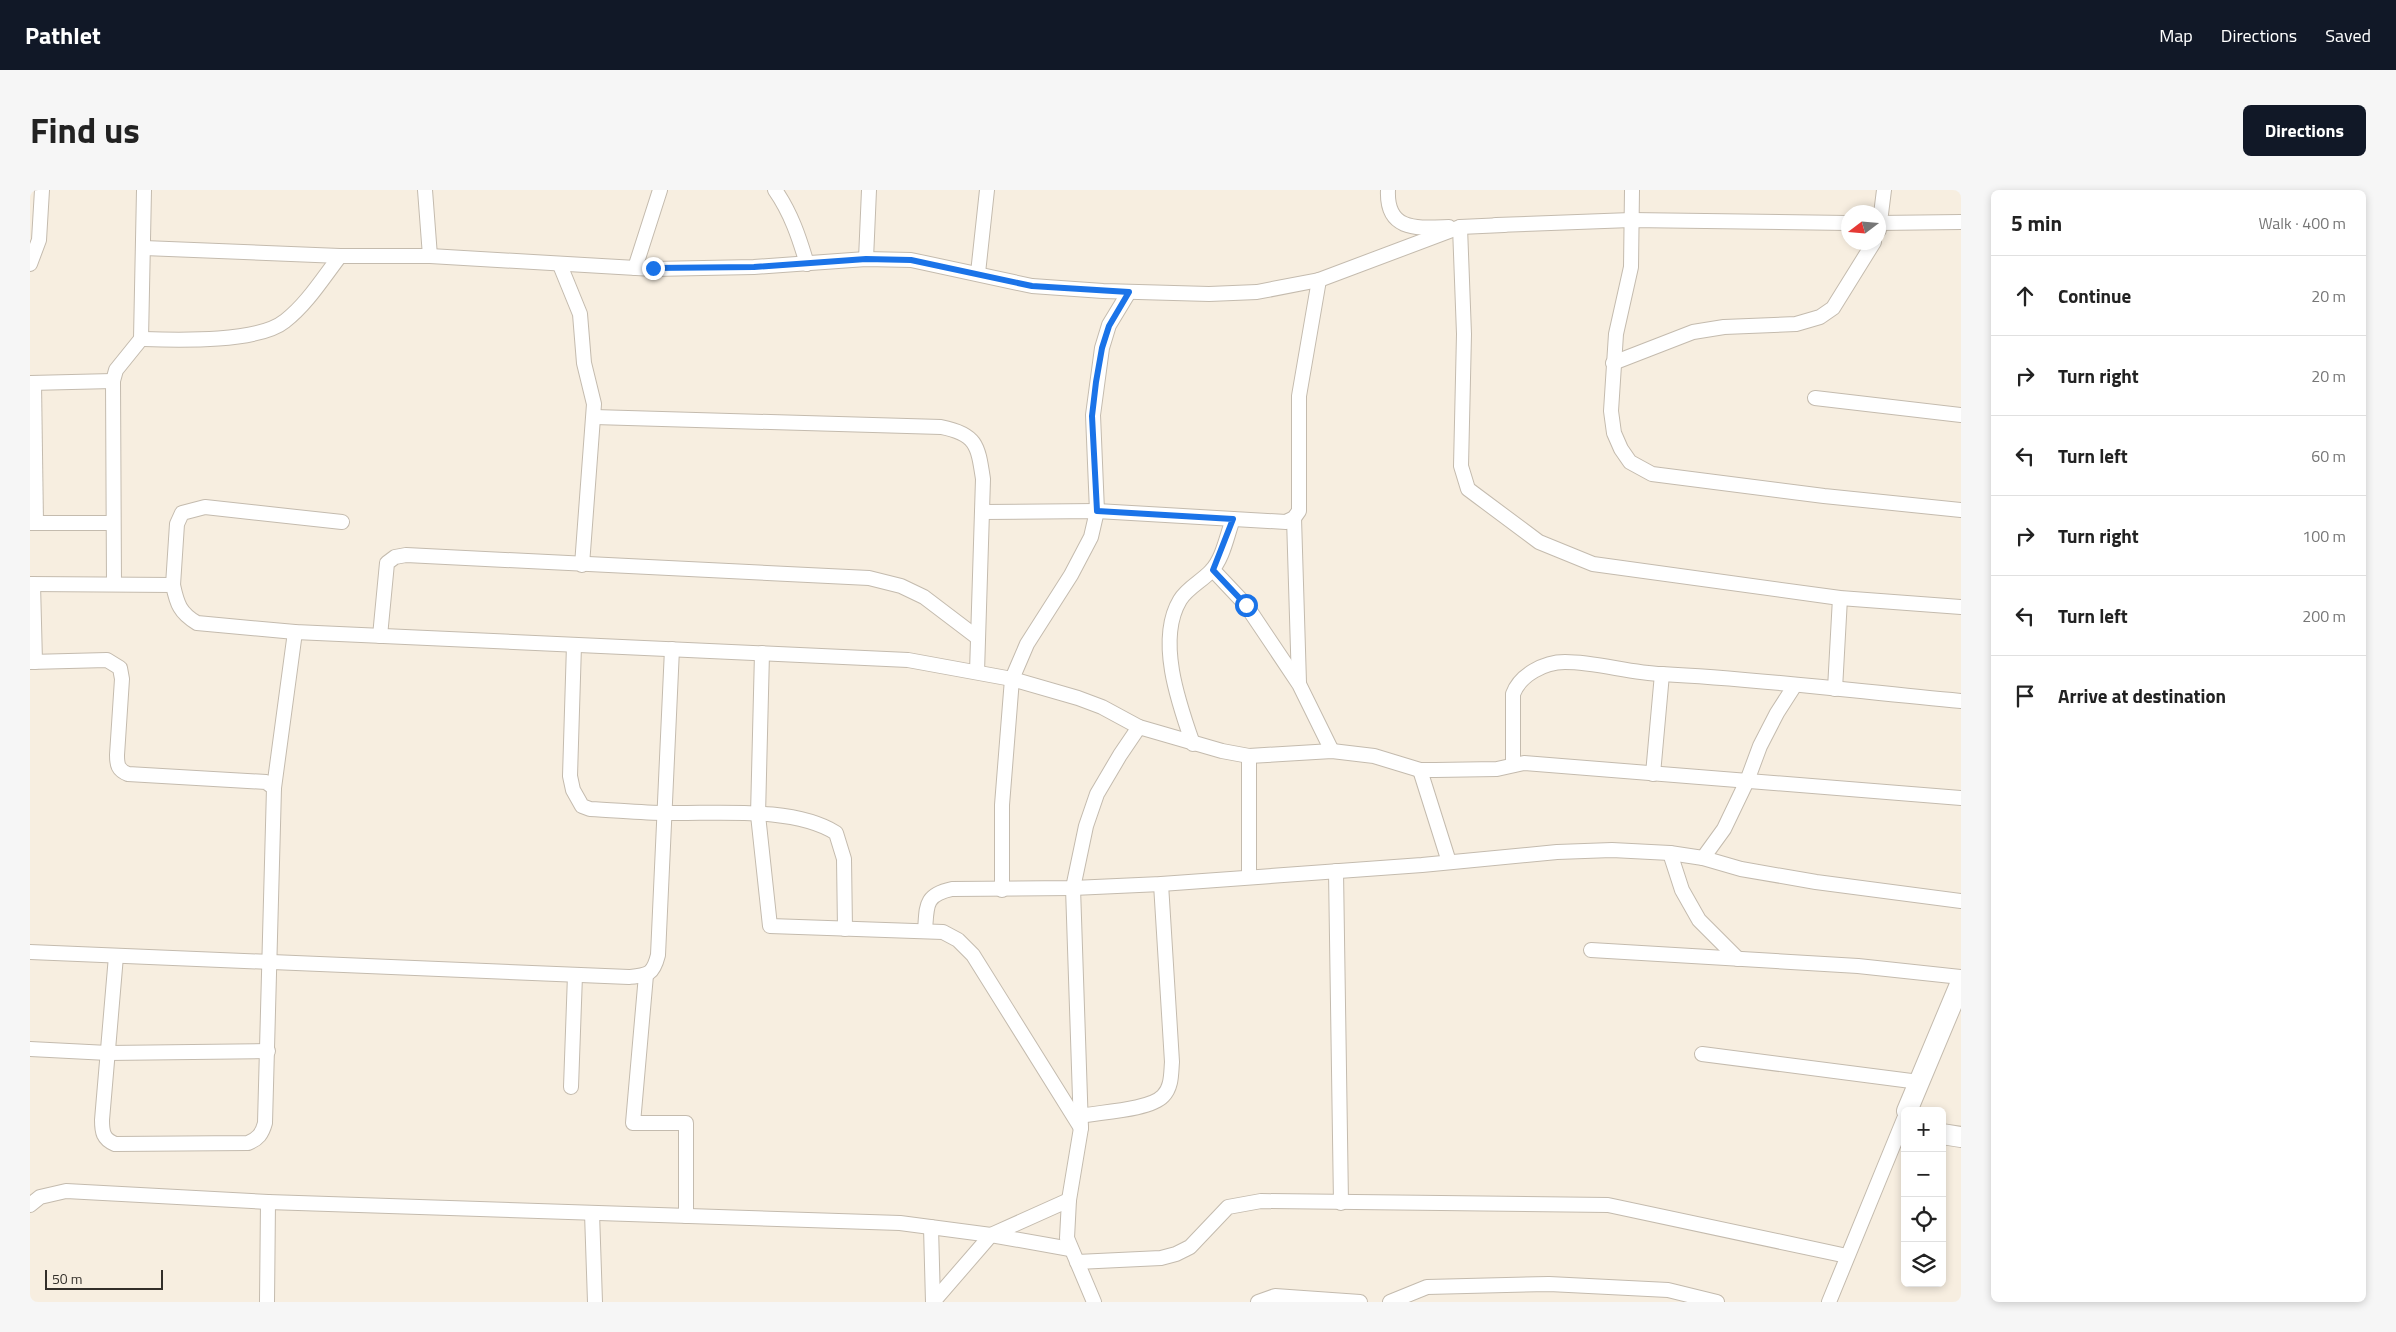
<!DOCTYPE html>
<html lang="en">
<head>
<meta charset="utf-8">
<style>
  :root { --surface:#fff; --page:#f6f6f6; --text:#222; --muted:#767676; --line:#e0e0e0; --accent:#111827 }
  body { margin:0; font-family:"Titillium Web",sans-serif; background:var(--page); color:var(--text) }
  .controls { position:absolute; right:15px; bottom:15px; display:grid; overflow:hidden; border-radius:8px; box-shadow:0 2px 8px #0003 }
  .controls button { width:45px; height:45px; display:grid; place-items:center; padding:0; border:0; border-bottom:1px solid var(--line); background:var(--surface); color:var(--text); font:25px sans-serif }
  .compass { position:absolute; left:1811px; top:15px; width:45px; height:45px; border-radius:50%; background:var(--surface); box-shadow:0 2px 8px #0003; rotate:254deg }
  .scale { position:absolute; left:15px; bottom:12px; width:118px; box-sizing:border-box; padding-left:5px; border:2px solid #322e29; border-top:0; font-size:14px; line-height:18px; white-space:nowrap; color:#322e29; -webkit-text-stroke:4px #f7eee0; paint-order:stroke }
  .stop { position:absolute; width:15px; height:15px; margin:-11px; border:4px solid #1a73e8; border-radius:50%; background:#fff }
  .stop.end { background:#1a73e8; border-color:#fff; box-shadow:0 1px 5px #0008 }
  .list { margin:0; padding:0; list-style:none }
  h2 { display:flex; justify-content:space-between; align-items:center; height:65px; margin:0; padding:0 20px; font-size:21px }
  h2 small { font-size:16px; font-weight:400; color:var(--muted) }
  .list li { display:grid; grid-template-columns:32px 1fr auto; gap:15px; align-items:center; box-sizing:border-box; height:80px; padding:0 20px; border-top:1px solid var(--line) }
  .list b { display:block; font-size:19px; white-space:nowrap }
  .list em { font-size:16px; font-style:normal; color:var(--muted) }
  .icon { flex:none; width:28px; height:28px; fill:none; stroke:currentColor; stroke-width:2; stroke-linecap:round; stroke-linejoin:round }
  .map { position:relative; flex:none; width:1931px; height:1112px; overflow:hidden; border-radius:8px }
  header { display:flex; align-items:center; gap:30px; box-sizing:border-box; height:70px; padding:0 25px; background:var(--accent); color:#fff }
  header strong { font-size:24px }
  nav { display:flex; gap:28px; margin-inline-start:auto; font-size:18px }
  .intro { display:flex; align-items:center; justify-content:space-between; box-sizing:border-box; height:120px; padding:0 30px }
  h1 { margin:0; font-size:35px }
  .button { padding:12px 22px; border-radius:8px; background:var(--accent); color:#fff; font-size:18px; font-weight:700 }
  main { display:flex; gap:30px; padding:0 30px }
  aside { flex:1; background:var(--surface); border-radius:8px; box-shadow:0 2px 8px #0003 }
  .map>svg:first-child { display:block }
</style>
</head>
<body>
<header>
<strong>Pathlet</strong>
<nav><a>Map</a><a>Directions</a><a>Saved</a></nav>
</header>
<div class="intro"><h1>Find us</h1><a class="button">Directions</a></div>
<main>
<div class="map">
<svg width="1931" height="1112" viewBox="0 0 1931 1112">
  <rect width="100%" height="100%" fill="#f7eee0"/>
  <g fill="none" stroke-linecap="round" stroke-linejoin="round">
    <defs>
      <g id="street">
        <polyline points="395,0 400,66"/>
        <path d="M745,0C761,23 769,47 777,74"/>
        <path d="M1358,0C1356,42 1388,38 1419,37"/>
        <polyline points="1602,0 1601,77 1586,144 1581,221 1584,243 1591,259 1600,272 1622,284 1794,306 1931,320"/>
        <polyline points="1848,33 1931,32"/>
        <polyline points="1466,35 1601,30 1818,33"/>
        <polyline points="1430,37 1434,144 1431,276 1438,299 1446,305 1509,352 1563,374 1810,408 1931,417"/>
        <polyline points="1849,40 1854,0"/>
        <polyline points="114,58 310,66 400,66 623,79 724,77 836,69 881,70 1002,96 1073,101 1179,104 1227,102 1289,90 1430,37 1474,35"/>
        <polyline points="836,69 839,0"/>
        <polyline points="0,74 9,50 12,0"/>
        <polyline points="530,75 550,124 554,173 564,214 552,375"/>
        <polyline points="605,78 630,0"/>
        <polyline points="948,83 957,0"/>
        <path d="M111,149C146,150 228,153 255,131C277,114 293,88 310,66"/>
        <polyline points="1583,173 1663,142 1694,137 1766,134 1790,127 1803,118 1844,52"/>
        <polyline points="0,193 83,191"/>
        <polyline points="4,193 6,333"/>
        <polyline points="1785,208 1931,225"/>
        <path d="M564,227L911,237C947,244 948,256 953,289L947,482"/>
        <polyline points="952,322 1067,321 1256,332 1264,328 1269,321 1269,206 1289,90"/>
        <polyline points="1264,328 1269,493"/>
        <polyline points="0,333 83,333"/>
        <polyline points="1183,380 1216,415 1269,494 1302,561"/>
        <path d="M0,394L143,395C147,414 150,423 167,433L265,442L878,470L982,489L1048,508L1072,517L1109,537L1192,561L1219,566L1302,561L1344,566L1390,580H1405L1467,579L1494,573L1931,608"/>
        <polyline points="3,394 5,472"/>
        <polyline points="84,394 83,191 86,180 111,149 114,0"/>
        <polyline points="143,395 147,334 152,323 175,317 312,332"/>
        <polyline points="350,446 357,373 365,367 376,365 839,388 871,396 894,407 948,448"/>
        <path d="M544,455L540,586L543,600L552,616L560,619C585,620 611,623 637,623C687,624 763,616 806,643L814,669L815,739"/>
        <polyline points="732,463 728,625 740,736 913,742 928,750 943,765 1051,938"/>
        <path d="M0,472L77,470L90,478L92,489L87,565C87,575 88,580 98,584L236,592L244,598L235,933C232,944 228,949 218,953L85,954C73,949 72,942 72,930L86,766"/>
        <polyline points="1805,499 1810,408"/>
        <path d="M1163,554C1149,514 1126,450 1150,410C1157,398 1172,391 1181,381C1193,369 1197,345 1203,329"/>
        <path d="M1483,575V504C1490,485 1514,472 1535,472C1567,472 1600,483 1632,484C1732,489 1832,502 1931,511"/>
        <polyline points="1390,580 1419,672"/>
        <polyline points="1623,584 1632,484"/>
        <polyline points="244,598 265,442"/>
        <polyline points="1640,663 1652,700 1669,730 1708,769"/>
        <polyline points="1673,668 1694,639 1717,591 1730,556 1747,523 1765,495"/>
        <polyline points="1306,681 1311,1013"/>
        <polyline points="1219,686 1219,566"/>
        <polyline points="972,700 972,615 982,489 997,454 1041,385 1061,347 1067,321 1063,225 1072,158 1079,135 1099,102"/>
        <path d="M895,741C897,716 894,705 922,699L1043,698L1131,694L1392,675L1527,662L1582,660L1640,663L1673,668L1711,679L1786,692L1931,711"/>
        <polyline points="1561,760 1828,776 1931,787"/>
        <path d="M0,762L599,787C618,785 623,785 628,765L642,459"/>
        <polyline points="616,785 603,933 656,933 656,1026"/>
        <polyline points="0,859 78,863 238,861"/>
        <polyline points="1672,864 1889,892"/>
        <polyline points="541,897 545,785"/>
        <path d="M1050,926C1070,922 1120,920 1133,906C1142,897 1141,883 1142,872L1131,694"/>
        <polyline points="0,1015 10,1007 36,1001 238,1012 870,1033 961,1045 1040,1059"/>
        <polyline points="562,1023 565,1112"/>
        <polyline points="901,1037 903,1112"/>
        <polyline points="1047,1072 1131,1068 1146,1064 1160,1057 1198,1017 1231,1011 1578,1015 1817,1066"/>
        <polyline points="237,1112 238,1012"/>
        <polyline points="903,1112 961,1045 1039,1010"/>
        <polyline points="1064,1112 1037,1048 1039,1010 1051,938 1043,698 1056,636 1067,604 1090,565 1109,537"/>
        <polyline points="1228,1112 1245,1106 1330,1112"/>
        <polyline points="1360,1112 1397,1097 1519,1094 1638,1100 1687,1112"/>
        <polyline points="1799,1112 1874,929"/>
      </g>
      <g id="secondary">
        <polyline points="1877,921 1931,792"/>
        <polyline points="1912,944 1931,947"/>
      </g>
    </defs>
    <use href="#street" stroke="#c4bbae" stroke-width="16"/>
    <use href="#secondary" stroke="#c4bbae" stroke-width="22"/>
    <use href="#street" stroke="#fff" stroke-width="14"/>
    <use href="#secondary" stroke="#fff" stroke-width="20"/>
  </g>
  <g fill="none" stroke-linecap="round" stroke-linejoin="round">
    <polyline stroke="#1a73e8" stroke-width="6" points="623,78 724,77 836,69 881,70 1002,96 1099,102 1079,136 1072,158 1066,192 1062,226 1067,321 1203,329 1183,380 1216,415"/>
  </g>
</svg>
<div class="controls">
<button>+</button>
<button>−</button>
<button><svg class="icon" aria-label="locate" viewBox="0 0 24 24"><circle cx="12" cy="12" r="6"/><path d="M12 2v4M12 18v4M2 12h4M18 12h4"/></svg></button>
<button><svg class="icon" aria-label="layers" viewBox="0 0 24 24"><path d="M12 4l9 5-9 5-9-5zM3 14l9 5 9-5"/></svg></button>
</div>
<svg class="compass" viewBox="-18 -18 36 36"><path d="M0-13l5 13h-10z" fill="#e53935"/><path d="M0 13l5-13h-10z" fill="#767676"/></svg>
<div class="scale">50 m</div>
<div class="stop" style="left:1216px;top:415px"></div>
<div class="stop end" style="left:623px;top:78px"></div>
</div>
<aside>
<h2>5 min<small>Walk · 400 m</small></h2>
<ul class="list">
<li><svg class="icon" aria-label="ahead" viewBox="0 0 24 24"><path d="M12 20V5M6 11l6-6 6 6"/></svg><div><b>Continue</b></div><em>20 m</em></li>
<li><svg class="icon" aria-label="right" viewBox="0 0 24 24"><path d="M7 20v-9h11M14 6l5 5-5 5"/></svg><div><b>Turn right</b></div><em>20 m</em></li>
<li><svg class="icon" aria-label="left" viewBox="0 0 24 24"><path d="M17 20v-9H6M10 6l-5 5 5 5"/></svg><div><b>Turn left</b></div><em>60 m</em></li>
<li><svg class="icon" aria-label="right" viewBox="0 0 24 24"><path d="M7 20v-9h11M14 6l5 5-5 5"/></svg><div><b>Turn right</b></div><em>100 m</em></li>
<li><svg class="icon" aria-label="left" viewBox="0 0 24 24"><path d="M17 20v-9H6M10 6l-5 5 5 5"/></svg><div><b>Turn left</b></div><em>200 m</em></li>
<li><svg class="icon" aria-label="arrive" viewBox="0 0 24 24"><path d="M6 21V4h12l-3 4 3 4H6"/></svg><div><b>Arrive at destination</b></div></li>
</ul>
</aside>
</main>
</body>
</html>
